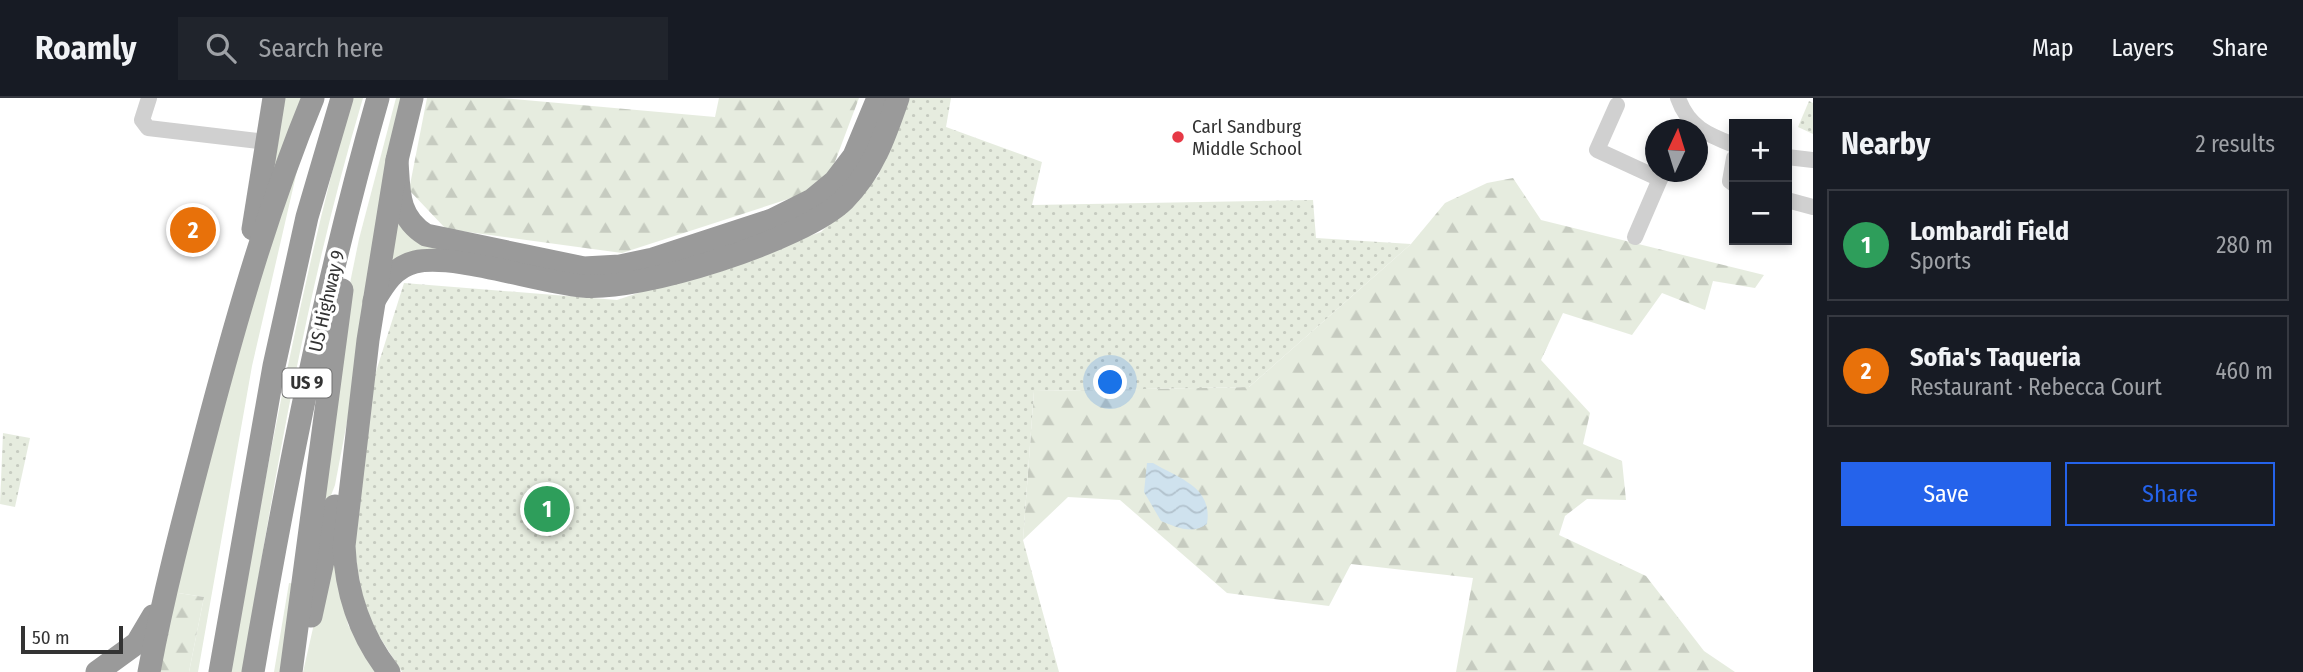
<!DOCTYPE html>
<html lang="en">
<head>
<meta charset="utf-8">
<style>
  :root { --surface:#171b24; --page:#20242c; --text:#f1f3f6; --muted:#9ea1a6; --line:#363941; --accent:#2563eb }
  body { margin:0; font-family:"Fira Sans Condensed",sans-serif; background:var(--page); color:var(--text) }
  .controls { position:absolute; right:21px; top:21px; display:grid; overflow:hidden; border-radius:0px; box-shadow:0 4px 10px #0003 }
  .controls button { width:63px; height:63px; display:grid; place-items:center; padding:0; border:0; border-bottom:2px solid var(--line); background:var(--surface); color:var(--text); font:35px sans-serif }
  .compass { position:absolute; left:1645px; top:21px; width:63px; height:63px; border-radius:50%; background:var(--surface); box-shadow:0 4px 10px #0003; rotate:4deg }
  .scale { position:absolute; left:21px; bottom:18px; width:102px; box-sizing:border-box; padding-left:7px; border:4px solid #333; border-top:0; font-size:19px; line-height:24px; white-space:nowrap; color:#333; -webkit-text-stroke:5px #fff; paint-order:stroke }
  .you { position:absolute; left:1111px; top:285px; width:24px; height:24px; margin:-18px; border:5px solid #fff; border-radius:50%; background:#1a73e8; box-shadow:0 0 0 10px #1a73e833 }
  .badge { display:grid; place-items:center; width:46px; height:46px; border-radius:50%; background:var(--accent); color:#fff; font-size:23px; font-weight:700 }
  .pin { position:absolute; translate:-50% -50%; border:4px solid #fff; box-shadow:0 2px 7px #0006 }
  .list { margin:0; padding:0; list-style:none }
  h2 { display:flex; justify-content:space-between; align-items:center; height:91px; margin:0; padding:0 28px; font-size:30px }
  h2 small { font-size:23px; font-weight:400; color:var(--muted) }
  .list li { display:grid; grid-template-columns:46px 1fr auto; gap:21px; align-items:center; box-sizing:border-box; height:112px; margin:0 14px 14px; padding:0 14px; border:2px solid var(--line); border-radius:0px }
  .list b { display:block; font-size:26px; white-space:nowrap }
  .list p { margin:0; font-size:23px; white-space:nowrap; color:var(--muted) }
  .list em { font-size:23px; font-style:normal; color:var(--muted) }
  .actions { display:flex; gap:14px; padding:21px 28px }
  .actions a { flex:1; padding:16px 0; border:2px solid var(--accent); border-radius:0px; text-align:center; font-size:24px; color:var(--accent) }
  .actions .main { background:var(--accent); color:#fff }
  .icon { flex:none; width:38px; height:38px; fill:none; stroke:currentColor; stroke-width:2; stroke-linecap:round; stroke-linejoin:round }
  .map { position:relative; flex:none; width:1813px; height:574px; overflow:hidden }
  header { display:flex; align-items:center; gap:42px; box-sizing:border-box; height:98px; padding:0 35px; background:var(--surface); border-bottom:2px solid var(--line) }
  header strong { font-size:33px }
  nav { display:flex; gap:38px; margin-inline-start:auto; font-size:24px }
  .search { width:490px; height:63px; background:var(--page); display:flex; align-items:center; gap:18px; box-sizing:border-box; padding:0 24px; border-radius:0px; color:var(--muted); font-size:26px }
  main { display:flex }
  aside { flex:1; background:var(--surface) }
  .map>svg:first-child { display:block }
</style>
</head>
<body>
<header>
<strong>Roamly</strong>
<div class="search"><svg class="icon" aria-label="search" viewBox="0 0 24 24"><circle cx="10" cy="10" r="6"/><path d="M15 15l6 6"/></svg>Search here</div>
<nav><a>Map</a><a>Layers</a><a>Share</a></nav>
</header>
<main>
<div class="map">
<svg width="1813" height="574" viewBox="0 0 1813 574">
  <defs>
    <pattern id="forest-firs" width="22" height="20" patternUnits="userSpaceOnUse" patternTransform="scale(1.75)"><rect width="22" height="20" fill="#e6ecdf"/><path d="M5 1l3.5 6h-7zM16 11l3.5 6h-7z" fill="#c6cbc0"/></pattern>
    <pattern id="park-dots" width="8" height="8" patternUnits="userSpaceOnUse" patternTransform="scale(1.75)"><rect width="8" height="8" fill="#e6ecdf"/><path d="M2 2h.1M6 6h.1" fill="none" stroke="#c6cbc0" stroke-width="1.8" stroke-linecap="round"/></pattern>
    <pattern id="water-waves" width="16" height="10" patternUnits="userSpaceOnUse" patternTransform="scale(1.75)"><rect width="16" height="10" fill="#cfe2ee"/><path d="M0 5q4-4 8 0t8 0" fill="none" stroke="#b2c2cd"/></pattern>
  </defs>
  <rect width="100%" height="100%" fill="#fff"/>
  <g fill="#e6ecdf">
    <polygon points="281,0 303,0 268,91"/>
    <path d="M352,0H363C307,188 274,381 243,574H230C265,381 299,189 352,0Z"/>
    <polygon points="396,0 403,0 347,324 335,387 319,429 339,239 359,141"/>
    <polygon points="300,60 252,268 198,574 189,574 204,499 172,494 266,144"/>
    <polygon points="395,119 454,151 392,162"/>
    <polygon points="337,456 348,527 378,574 303,574 321,495"/>
    <polygon points="289,485 296,486 284,574 274,574"/>
  </g>
  <g fill="url(#forest-firs)">
    <polygon points="427,0 501,0 715,19 719,0 859,0 833,69 813,93 622,155 446,131 409,92"/>
    <polygon points="1513,80 1541,122 1764,177 1755,190 1713,183 1705,212 1662,195 1632,237 1563,215 1541,262 1590,315 1583,346 1622,363 1626,402 1587,401 1565,418 1559,437 1646,478 1704,553 1735,574 1456,574 1473,480 1351,466 1329,508 1227,495 1120,402 1068,399 1023,442 1034,293 1249,289 1411,146 1445,105 1487,85"/>
    <polygon points="172,494 204,499 189,574 156,574"/>
  </g>
  <g fill="url(#park-dots)">
    <polygon points="907,0 951,0 946,29 1042,64 1032,107 1313,102 1316,140 1411,146 1249,289 1034,293 1023,442 1059,574 402,574 365,516 354,449 373,283 404,185 617,202 821,134 878,78"/>
    <polygon points="1809,3 1813,5 1813,36 1798,29"/>
    <polygon points="3,335 30,340 15,409 0,406"/>
  </g>
  <path fill="url(#water-waves)" d="M1147,365H1153C1180,381 1213,389 1207,426C1192,437 1176,429 1161,423L1144,394Z"/>
  <g fill="none" stroke-linecap="round" stroke-linejoin="round">
    <g stroke="#d0d0d0" stroke-width="16">
      <polyline points="149,0 142,22 148,30 267,44"/>
      <path d="M1678,0C1688,29 1708,37 1734,47"/>
      <polyline points="1617,7 1597,52 1660,81 1663,74"/>
      <polyline points="1787,59 1813,62"/>
      <polyline points="1734,60 1730,83 1734,86"/>
      <polyline points="1787,102 1813,109"/>
      <polyline points="1635,139 1660,81"/>
    </g>
    <g stroke="#9a9a9a" stroke-width="23">
      <path d="M397,62C399,93 397,119 426,137L584,170L620,168L653,161L772,122L812,102L835,83L854,58L878,0"/>
      <polyline points="253,131 274,0"/>
      <path d="M374,203C384,186 394,169 415,164C454,155 537,184 582,188C639,194 803,142 844,102C873,73 885,38 898,0"/>
      <polyline points="311,518 335,408"/>
      <polyline points="97,574 137,545 153,518"/>
      <path d="M149,574C165,488 188,404 210,320C239,211 270,104 313,0"/>
      <polyline points="220,574 274,268 307,119 342,0"/>
      <path d="M253,574C286,381 324,189 378,0"/>
      <polyline points="291,574 342,192"/>
      <path d="M389,574C360,537 346,494 344,448L368,242L397,62L412,0"/>
    </g>
  </g>
  <circle fill="#e63946" stroke="#fff" stroke-width="2.5" cx="1178" cy="39" r="7"/>
  <g text-anchor="middle" stroke-width="7" stroke-linejoin="round" paint-order="stroke">
    <rect fill="#fff" stroke="#707070" stroke-width="2" x="282.5" y="270.5" width="49" height="29" rx="5"/>
    <g font-size="18" font-weight="bold" fill="#333">
      <text x="307" y="291">US 9</text>
    </g>
    <g font-size="19" fill="#333" stroke="#fff" text-anchor="start">
      <text x="1192" y="35">Carl Sandburg<tspan x="1192" dy="22">Middle School</tspan></text>
    </g>
    <g font-size="19" fill="#333" stroke="#fff">
      <text transform="translate(326 203) rotate(-77)" y="7">US Highway 9</text>
    </g>
  </g>
</svg>
<div class="controls">
<button>+</button>
<button>−</button>
</div>
<svg class="compass" viewBox="-18 -18 36 36"><path d="M0-13l5 13h-10z" fill="#e53935"/><path d="M0 13l5-13h-10z" fill="#9ea1a6"/></svg>
<div class="scale">50 m</div>
<div class="you"></div>
<div class="pin badge" style="left:547px;top:411px;background:#2e9e5b">1</div>
<div class="pin badge" style="left:193px;top:132px;background:#e8710a">2</div>
</div>
<aside>
<h2>Nearby<small>2 results</small></h2>
<ul class="list">
<li><span class="badge" style="background:#2e9e5b">1</span><div><b>Lombardi Field</b><p>Sports</p></div><em>280 m</em></li>
<li><span class="badge" style="background:#e8710a">2</span><div><b>Sofia's Taqueria</b><p>Restaurant · Rebecca Court</p></div><em>460 m</em></li>
</ul>
<div class="actions"><a class="main">Save</a><a>Share</a></div>
</aside>
</main>
</body>
</html>
